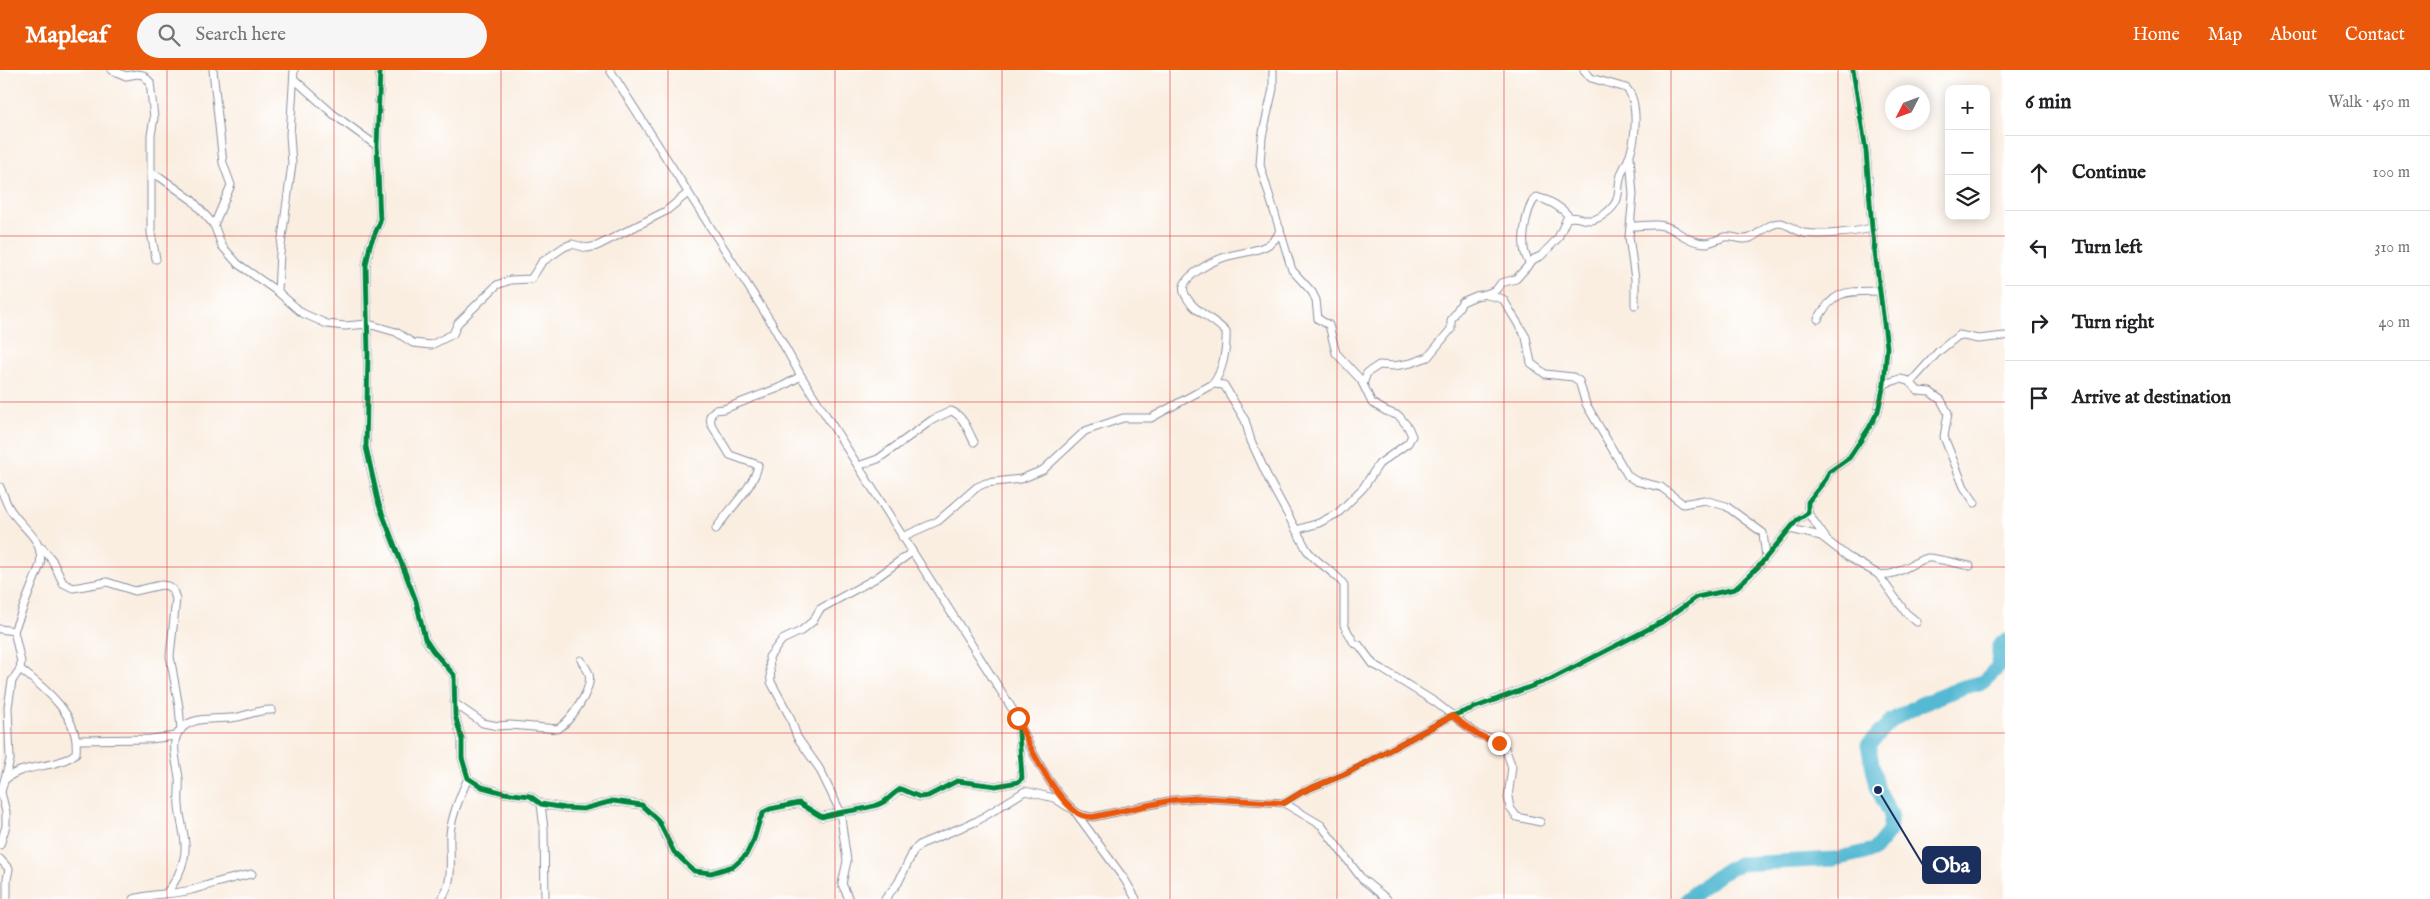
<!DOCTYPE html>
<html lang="en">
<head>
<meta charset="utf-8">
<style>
  :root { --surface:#fff; --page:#f6f6f6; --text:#202124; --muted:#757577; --line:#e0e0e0; --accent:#ea580c }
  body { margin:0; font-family:"IM FELL English",serif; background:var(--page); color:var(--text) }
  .controls { position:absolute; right:15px; top:15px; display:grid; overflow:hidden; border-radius:10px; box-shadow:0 2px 12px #0003 }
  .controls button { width:45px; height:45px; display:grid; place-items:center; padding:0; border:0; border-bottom:1px solid var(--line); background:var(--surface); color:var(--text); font:25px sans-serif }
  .compass { position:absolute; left:1885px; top:15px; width:45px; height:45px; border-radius:50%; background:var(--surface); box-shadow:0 2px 12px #0003; rotate:228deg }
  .stop { position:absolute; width:15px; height:15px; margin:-11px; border:4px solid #ea580c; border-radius:50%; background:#fff }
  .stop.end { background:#ea580c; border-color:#fff; box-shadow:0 1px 5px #0008 }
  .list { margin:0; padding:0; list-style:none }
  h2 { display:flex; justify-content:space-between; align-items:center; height:65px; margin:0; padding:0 20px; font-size:21px }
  h2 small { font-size:16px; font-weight:400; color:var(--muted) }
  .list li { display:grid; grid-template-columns:32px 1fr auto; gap:15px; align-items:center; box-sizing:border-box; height:75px; padding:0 20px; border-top:1px solid var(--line) }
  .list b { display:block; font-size:19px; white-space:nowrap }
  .list em { font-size:16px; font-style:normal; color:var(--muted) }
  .icon { flex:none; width:28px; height:28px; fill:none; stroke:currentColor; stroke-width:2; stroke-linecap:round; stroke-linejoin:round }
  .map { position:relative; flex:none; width:2005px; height:829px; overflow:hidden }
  header { display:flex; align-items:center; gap:30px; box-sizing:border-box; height:70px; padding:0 25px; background:var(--accent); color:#fff }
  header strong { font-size:24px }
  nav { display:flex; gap:28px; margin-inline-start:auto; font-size:18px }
  .search { width:350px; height:45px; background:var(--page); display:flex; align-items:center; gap:12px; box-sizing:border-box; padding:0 18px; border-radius:28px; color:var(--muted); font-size:19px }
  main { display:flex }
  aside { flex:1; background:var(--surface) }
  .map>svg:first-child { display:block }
</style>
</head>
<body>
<header>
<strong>Mapleaf</strong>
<div class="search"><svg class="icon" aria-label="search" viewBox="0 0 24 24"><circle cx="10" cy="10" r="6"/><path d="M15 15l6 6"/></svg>Search here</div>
<nav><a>Home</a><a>Map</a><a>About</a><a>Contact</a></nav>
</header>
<main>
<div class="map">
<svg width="2005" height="829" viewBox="0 0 2005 829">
  <rect width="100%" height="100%" fill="#fff"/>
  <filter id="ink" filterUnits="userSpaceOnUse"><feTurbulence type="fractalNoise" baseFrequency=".02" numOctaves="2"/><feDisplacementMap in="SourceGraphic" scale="10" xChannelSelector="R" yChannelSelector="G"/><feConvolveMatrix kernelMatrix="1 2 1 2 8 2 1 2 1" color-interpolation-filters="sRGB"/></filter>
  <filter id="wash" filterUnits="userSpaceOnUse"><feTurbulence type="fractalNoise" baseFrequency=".0096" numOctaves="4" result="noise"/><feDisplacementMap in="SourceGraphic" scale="20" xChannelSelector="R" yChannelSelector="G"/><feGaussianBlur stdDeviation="1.12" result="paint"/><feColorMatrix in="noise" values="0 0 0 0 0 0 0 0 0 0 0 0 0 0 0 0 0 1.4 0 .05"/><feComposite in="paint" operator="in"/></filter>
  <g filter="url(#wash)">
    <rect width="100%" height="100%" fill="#faeee1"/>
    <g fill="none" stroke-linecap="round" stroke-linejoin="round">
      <polyline stroke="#54b9d3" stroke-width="15" points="1687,829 1720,804 1739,794 1835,789 1874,780 1889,762 1891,744 1878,720 1868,675 1892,650 1921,634 1964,617 1983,612 1998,597 1999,576 2005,571"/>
    </g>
  </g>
  <g filter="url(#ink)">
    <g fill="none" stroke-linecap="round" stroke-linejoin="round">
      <defs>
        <g id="minor">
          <polyline points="112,0 126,6 137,4 143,5 150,12 154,48 151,65 151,163 156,189"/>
          <polyline points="213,0 223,93 231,115 214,155"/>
          <path d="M380,0L377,76L380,152L370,175L366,195L368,284L366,377L379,435L416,531L425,569L433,581L454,605L455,645L462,670V688L468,708L482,717L504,723L530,726L541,734L565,738L583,739L613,731L642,735L658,750L674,782L694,801L711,803L734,796L746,785L754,769L760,749L764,742L770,739L799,733L822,747C840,741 859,741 877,735C887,733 892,723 901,719L920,727L928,726L957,711L996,716L1018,712L1022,708L1018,648"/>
          <path d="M610,0L771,252L801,306L1018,648C1027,674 1053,724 1075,741C1080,746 1086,746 1093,747L1173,730L1201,728L1284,733L1321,755L1362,809L1387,829"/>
          <polyline points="1273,0 1273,19 1262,67 1260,95 1292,200 1312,222 1316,230 1318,249 1329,255 1336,283 1361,310 1372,333 1386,341 1399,346 1408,357 1412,366 1408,373 1379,394 1363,418 1338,443 1319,453 1296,460"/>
          <polyline points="294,9 333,44 377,76"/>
          <polyline points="1630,87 1633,125 1629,167 1635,209 1635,235"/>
          <polyline points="151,103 160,107 192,130 214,155 222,176 238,194 278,222 302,243 327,254 345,256 368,254 396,262 413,273 431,275 453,264 458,253 497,215 510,210 531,209 542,192 564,177 572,174 587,178 597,176 666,141 688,123"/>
          <path d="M1631,156C1645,156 1659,152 1672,159C1684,166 1692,173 1707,173C1714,172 1718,169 1724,167C1734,165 1740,172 1750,168C1760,164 1768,153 1780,153C1789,154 1795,161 1804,163C1820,166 1856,162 1872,158"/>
          <path d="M1530,193C1518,180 1525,140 1536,127C1549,130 1561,137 1570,147"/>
          <polyline points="278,222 280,183 292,94 290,65 294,0"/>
          <polyline points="1487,225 1503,229 1526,267 1531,293 1545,304 1573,307 1579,311 1586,334 1628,406 1636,411 1661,417 1683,434 1704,430 1726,436 1763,463 1766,487"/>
          <path d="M1818,249C1835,218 1848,222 1880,221"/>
          <polyline points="1910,313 1938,282 1959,265 1978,269 2005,266"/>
          <path d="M1213,314L1224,315L1245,350L1251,371L1270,412L1307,480C1318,495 1335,501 1344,515V555L1354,573L1359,575L1373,594L1382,599L1435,632L1478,665L1493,669L1505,678L1512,697L1508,727L1510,738L1517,747L1540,752"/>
          <path d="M1363,314L1367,303L1379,295L1394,296L1411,293L1428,287L1451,259V250L1462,232L1476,226L1486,224L1496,220L1501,213L1516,209L1534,189L1541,186L1558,168L1567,148C1583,144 1586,158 1606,143C1623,130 1616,121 1621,105C1623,98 1628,92 1630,84C1636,68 1639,30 1626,18L1591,8L1584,0"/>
          <polyline points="1884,314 1900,309 1909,311 1918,321 1930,322 1941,330 1948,343 1944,367 1964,417 1975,433"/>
          <path d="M858,396L878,389L932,350L951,341C964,346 968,361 974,372"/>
          <path d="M0,417C4,425 6,435 12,442C25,461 44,469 40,495L14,561L21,592L20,599L12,611L8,637L10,690L1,722L6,742V756L0,775"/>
          <polyline points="1808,443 1825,467"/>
          <path d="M716,459C727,441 755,416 758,395L730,385L711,354L710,346L715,340L724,339L781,317L801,306"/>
          <polyline points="1790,459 1821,466 1848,487 1878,504 1906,543 1917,552"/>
          <path d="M902,467L938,451L977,417L986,413L1021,409L1043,400L1085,361L1123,348H1151L1213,314C1223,301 1227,278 1226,262C1214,248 1191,241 1184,222C1179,207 1213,191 1225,187C1243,181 1275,182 1280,159"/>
          <polyline points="42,478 52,490 63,513 73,518 107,512 135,521 161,515 168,516 173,520 176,529 170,586 179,637 181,660"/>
          <path d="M1878,504C1897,508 1910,492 1928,488C1931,487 1963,495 1970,496"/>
          <polyline points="0,559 14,561"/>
          <path d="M454,633L483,653L498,656L510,655L558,659C570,651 593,620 589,604C588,600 583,594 581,590"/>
          <polyline points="78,670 150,669 176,666"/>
          <path d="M6,709C23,693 56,700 76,683C80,646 46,619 20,599"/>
          <polyline points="1284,733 1302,722 1345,704 1452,646 1551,609 1662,552 1697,527 1735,519 1759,496 1797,450 1808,443 1808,432 1826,409 1829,402 1849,388 1869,358 1878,341 1884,314 1887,277 1872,158 1866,81 1853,0"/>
          <polyline points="541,734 544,759 545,829"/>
          <polyline points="1076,743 1125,810 1136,829"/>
          <polyline points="0,789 9,799 7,809 7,829"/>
          <path d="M167,822C175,813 181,801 184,788C188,771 180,753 179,735C178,726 180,717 179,708C177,691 167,666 186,655C198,647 217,649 231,648C245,647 258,639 272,640"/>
          <path d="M133,829C152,823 172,825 191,820C212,814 230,808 252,804"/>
          <path d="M441,829C455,811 449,786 450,764C452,744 460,727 468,708"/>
          <polyline points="849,829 842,814 847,791 840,741 819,698 797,667 790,647 771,612 769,587 782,570 801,561 813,551 820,539 876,508 912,482"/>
          <polyline points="885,829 898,813 914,780 921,774 977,751 1025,721 1054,728 1068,737"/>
        </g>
      </defs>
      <use href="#minor" stroke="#8a8ea0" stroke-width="9"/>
      <use href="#minor" stroke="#fff" stroke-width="7"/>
      <defs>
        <g id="cycleway">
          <path d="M380,0L377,76L380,152L370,175L366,195L368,284L366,377L379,435L416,531L425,569L433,581L454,605L455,645L462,670V688L468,708L482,717L504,723L530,726L541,734L565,738L583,739L613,731L642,735L658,750L674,782L694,801L711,803L734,796L746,785L754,769L760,749L764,742L770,739L799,733L822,747C840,741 859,741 877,735C887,733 892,723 901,719L920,727L928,726L957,711L996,716L1018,712L1022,708L1018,648"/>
          <polyline points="1284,733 1302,722 1345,704 1452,646 1551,609 1662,552 1697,527 1735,519 1759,496 1797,450 1808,443 1808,432 1826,409 1829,402 1849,388 1869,358 1878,341 1884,314 1887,277 1872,158 1866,81 1853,0"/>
        </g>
      </defs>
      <use href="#cycleway" stroke="#fff" stroke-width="8"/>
      <use href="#cycleway" stroke="#00873e" stroke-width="5"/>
    </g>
  </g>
  <g fill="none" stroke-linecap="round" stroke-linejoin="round" filter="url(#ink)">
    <path stroke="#ea580c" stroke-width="6" d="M1018,648C1027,674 1053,724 1075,741C1080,746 1086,747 1093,747L1173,730L1200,728L1284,733L1302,722L1345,704L1452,646L1478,665L1499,673"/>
  </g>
  <path fill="none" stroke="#d62828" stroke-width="1" stroke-opacity="0.55" d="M167,0V829M334,0V829M501,0V829M668,0V829M835,0V829M1002,0V829M1170,0V829M1337,0V829M1504,0V829M1671,0V829M1838,0V829M0,166H2005M0,332H2005M0,497H2005M0,663H2005"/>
  <path fill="none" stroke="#1b2f5e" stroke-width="2" d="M1878 720L1923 795"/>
  <circle fill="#1b2f5e" stroke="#fff" stroke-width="2" cx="1878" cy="720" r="5"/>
  <rect fill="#1b2f5e" stroke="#1b2f5e" stroke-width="2" x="1923" y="777" width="57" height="36" rx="5"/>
  <g font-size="21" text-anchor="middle" font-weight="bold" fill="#fff">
    <text x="1951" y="802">Oba</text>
  </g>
</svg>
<div class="controls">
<button>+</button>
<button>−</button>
<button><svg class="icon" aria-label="layers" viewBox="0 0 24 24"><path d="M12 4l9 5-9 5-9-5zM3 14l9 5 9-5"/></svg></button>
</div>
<svg class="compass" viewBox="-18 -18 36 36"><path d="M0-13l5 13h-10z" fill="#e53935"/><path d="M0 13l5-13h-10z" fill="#757577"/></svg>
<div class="stop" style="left:1018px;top:648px"></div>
<div class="stop end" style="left:1499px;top:673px"></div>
</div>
<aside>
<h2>6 min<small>Walk · 450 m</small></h2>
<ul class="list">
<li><svg class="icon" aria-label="ahead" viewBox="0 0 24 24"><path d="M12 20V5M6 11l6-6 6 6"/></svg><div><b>Continue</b></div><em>100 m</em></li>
<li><svg class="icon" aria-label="left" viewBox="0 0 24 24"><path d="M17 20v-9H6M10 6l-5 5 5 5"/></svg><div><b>Turn left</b></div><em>310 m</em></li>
<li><svg class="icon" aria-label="right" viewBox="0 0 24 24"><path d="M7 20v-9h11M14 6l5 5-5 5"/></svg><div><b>Turn right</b></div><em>40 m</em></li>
<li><svg class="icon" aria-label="arrive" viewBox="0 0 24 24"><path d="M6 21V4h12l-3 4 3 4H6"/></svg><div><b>Arrive at destination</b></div></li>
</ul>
</aside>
</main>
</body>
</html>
